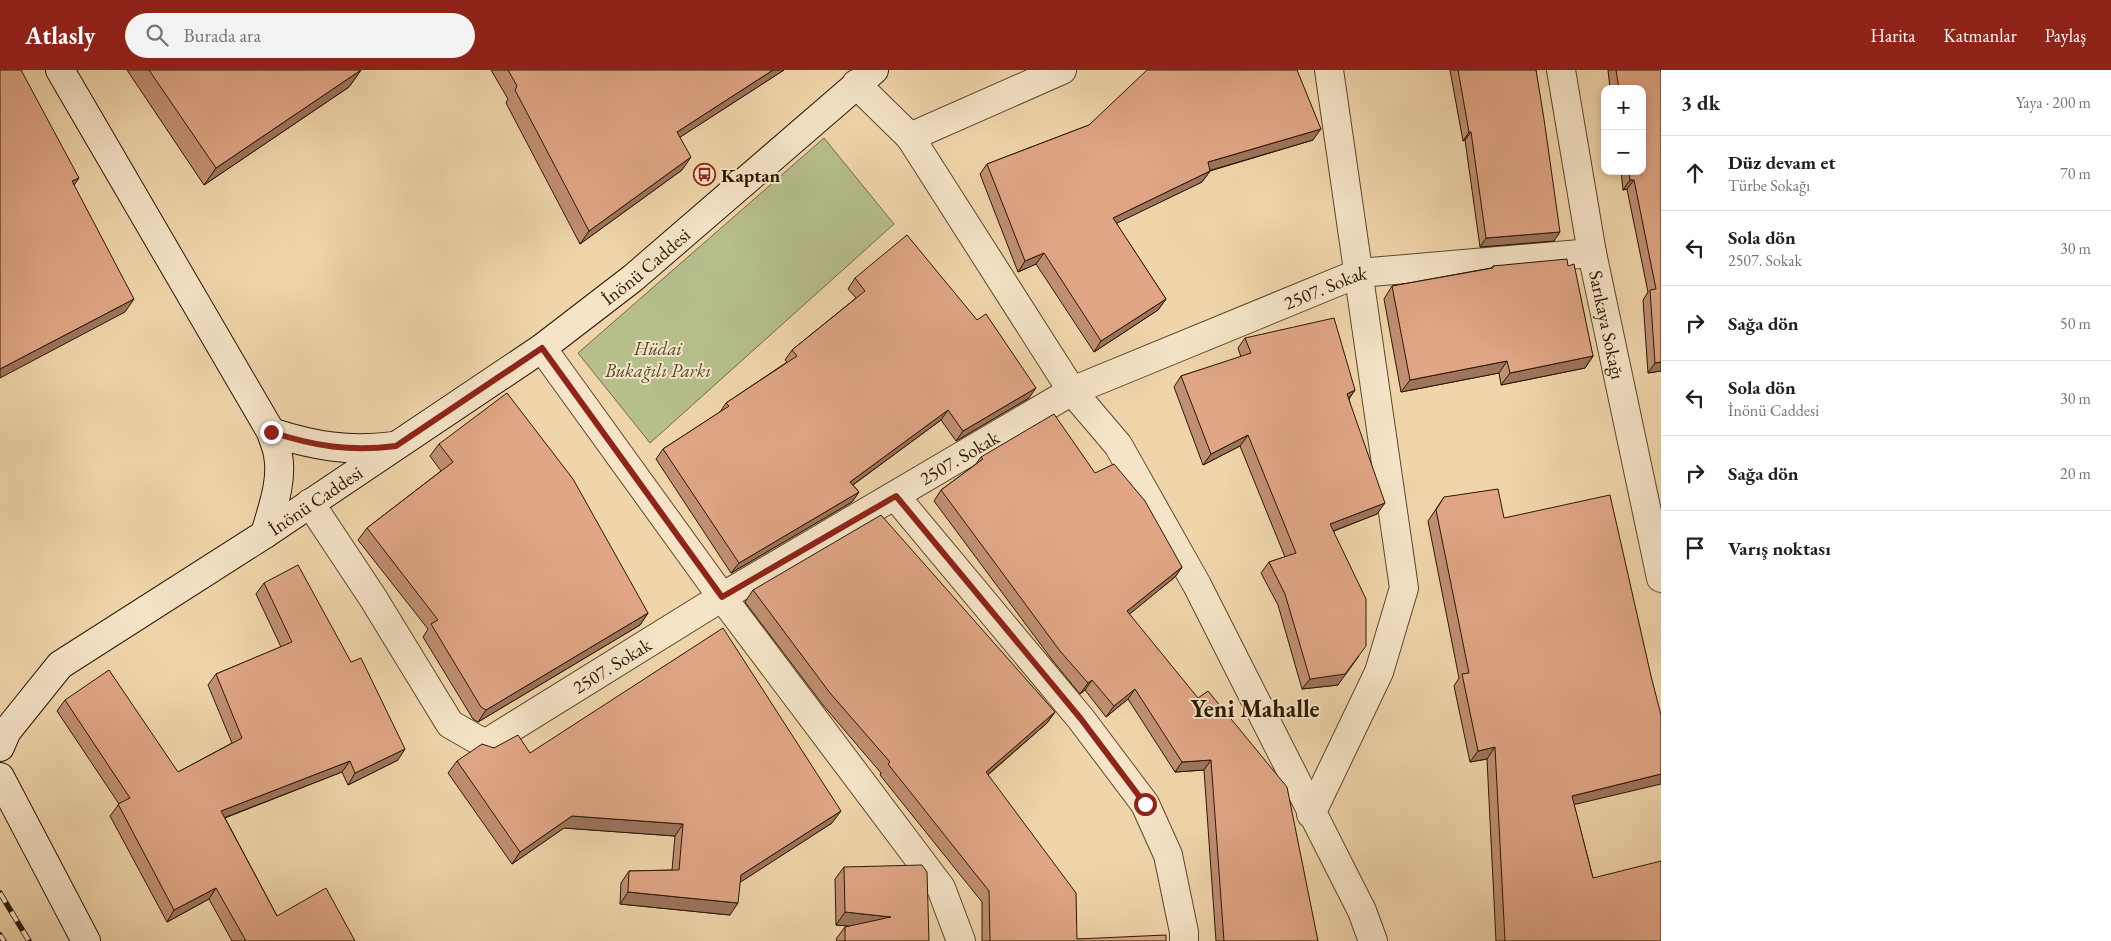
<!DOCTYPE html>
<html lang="tr">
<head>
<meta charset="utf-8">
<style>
  :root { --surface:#fff; --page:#f2f2f2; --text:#202124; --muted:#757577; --line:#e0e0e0; --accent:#8f2418 }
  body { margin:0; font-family:"EB Garamond",serif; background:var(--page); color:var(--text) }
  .controls { position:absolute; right:15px; top:15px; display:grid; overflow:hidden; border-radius:10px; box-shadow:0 2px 8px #0003 }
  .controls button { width:45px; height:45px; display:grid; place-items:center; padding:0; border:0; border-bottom:1px solid var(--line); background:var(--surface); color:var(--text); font:25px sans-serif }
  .stop { position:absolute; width:15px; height:15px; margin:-11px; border:4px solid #8f2418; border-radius:50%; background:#fff }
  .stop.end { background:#8f2418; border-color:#fff; box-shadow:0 1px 5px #0008 }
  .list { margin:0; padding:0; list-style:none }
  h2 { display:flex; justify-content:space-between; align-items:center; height:65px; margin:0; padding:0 20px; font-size:21px }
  h2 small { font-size:16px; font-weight:400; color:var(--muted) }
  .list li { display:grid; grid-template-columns:32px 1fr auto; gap:15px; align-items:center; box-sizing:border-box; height:75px; padding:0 20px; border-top:1px solid var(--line) }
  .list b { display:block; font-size:19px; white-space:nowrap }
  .list p { margin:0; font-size:16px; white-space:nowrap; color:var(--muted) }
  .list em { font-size:16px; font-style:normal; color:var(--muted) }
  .icon { flex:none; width:28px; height:28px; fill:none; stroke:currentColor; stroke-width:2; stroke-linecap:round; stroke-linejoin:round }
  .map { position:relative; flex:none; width:1661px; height:871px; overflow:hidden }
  header { display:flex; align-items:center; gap:30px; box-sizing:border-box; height:70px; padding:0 25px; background:var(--accent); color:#fff }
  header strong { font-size:24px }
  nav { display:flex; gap:28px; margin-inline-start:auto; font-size:18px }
  .search { width:350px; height:45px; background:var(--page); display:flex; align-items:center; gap:12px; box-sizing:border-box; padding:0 18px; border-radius:28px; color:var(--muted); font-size:19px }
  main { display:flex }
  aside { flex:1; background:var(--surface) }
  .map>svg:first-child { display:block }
</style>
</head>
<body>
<header>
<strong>Atlasly</strong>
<div class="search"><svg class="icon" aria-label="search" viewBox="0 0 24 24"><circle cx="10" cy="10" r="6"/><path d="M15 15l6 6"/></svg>Burada ara</div>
<nav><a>Harita</a><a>Katmanlar</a><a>Paylaş</a></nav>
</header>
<main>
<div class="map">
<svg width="1661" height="871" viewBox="0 0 1661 871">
  <rect width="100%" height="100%" fill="#f0d5ab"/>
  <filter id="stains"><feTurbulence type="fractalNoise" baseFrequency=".004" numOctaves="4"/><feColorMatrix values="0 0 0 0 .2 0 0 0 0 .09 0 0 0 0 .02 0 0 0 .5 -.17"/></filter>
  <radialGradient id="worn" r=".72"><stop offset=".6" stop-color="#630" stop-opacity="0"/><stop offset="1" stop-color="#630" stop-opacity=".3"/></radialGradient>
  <polygon fill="#b6be8c" stroke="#706b46" points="824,68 894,154 650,373 578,283"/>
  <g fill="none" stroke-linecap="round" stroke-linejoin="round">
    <defs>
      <g id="street">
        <path id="s1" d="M1561,0L1592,183L1661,508"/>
        <polyline points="856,14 910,67 1072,321 1118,375 1197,515 1362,841 1373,871"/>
        <polyline points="910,67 1062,0"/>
        <polyline points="542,278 722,527 941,818 961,871"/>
        <polyline points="896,427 1081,649 1145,734 1168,785 1184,862 1184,871"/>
        <path id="s2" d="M310,433L373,528L450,654L485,674L722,527L1072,321L1359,203L1592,183"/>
        <polyline points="1311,744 1379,602 1404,518 1329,0"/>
      </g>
      <g id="secondary">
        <path d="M60,0L271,362C273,369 277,377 278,385C283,411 272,439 265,464"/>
        <path d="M271,362C314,376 349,382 394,376"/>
        <path id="s3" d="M0,677L7,661L60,595L265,464L542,278L633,208L874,0"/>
        <polyline points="0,707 86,871"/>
      </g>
    </defs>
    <use href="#street" stroke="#5c472b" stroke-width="30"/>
    <use href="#secondary" stroke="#2b1800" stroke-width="30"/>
    <use href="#street" stroke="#f5e4c8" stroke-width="28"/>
    <use href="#secondary" stroke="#f5e4c8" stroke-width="28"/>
    <defs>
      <g id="rail">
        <polyline points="0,823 29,871"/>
        <polyline points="0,865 4,871"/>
      </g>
    </defs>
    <use href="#rail" stroke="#2b1800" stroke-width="5.5"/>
    <use href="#rail" stroke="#f5e4c8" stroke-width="4" stroke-dasharray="11" stroke-linecap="butt"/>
  </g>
  <g fill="#c18f73" stroke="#2b1800">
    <polygon points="127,0 361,0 349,17 204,115"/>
    <polygon points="491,0 784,0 680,67 682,100 580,174 506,33 508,29"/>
    <polygon points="1450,0 1536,0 1554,171 1480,177 1465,70 1463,71"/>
    <polygon points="1608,0 1661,0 1661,301 1648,303 1643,230 1648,222 1627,119 1623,120 1621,101 1642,101 1642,19 1610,19"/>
    <polygon points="1089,55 1313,70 1210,101 1202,112 1116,153 1166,229 1158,240 1094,282 1036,194 1018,202 980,104 987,94"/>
    <polygon points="1493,196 1568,196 1593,286 1585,298 1501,315 1499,303 1401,322 1384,229 1392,216 1491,198"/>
    <polygon points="855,208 1029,328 956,371 941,350 853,415 859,422 852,432 731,503 656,389 663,379 720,342 726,333 787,292 785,290 792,280 856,228 848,219"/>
    <polygon points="1245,268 1355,320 1349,329 1377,444 1334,461 1338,615 1302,619 1278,535 1261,503 1269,492 1285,487 1240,376 1203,395 1174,317 1181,306 1241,287 1238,278"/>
    <polygon points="439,374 648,543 640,555 478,652 473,649 423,567 428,559 358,470 367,458 441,401 430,386"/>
    <polygon points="981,387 1095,403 1182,497 1175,507 1129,544 1318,871 1216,871 1204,700 1175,702 1128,629 1106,647 1085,620 1080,624 1053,591 934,431 941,420 975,395"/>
    <polygon points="1444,427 1504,448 1574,735 1593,808 1661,871 1496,871 1487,689 1470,692 1454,616 1459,608 1428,451"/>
    <polygon points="264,513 398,690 348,715 342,702 225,748 277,846 355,871 232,871 209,829 167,852 110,746 119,734 57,641 65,630 178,702 232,673 208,615 216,604 281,577 256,524"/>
    <polygon points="753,520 1055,642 1047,653 988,705 1077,869 1166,871 982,871 982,832 880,705 881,703 823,635 745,532"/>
    <polygon points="494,678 832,753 740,812 730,845 620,834 621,813 629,801 672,800 675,766 564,758 512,794 448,703 457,691"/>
    <polygon points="844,797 929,871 837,871 836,869 845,857 850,856 836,855 835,809"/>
  </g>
  <g fill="#9d745e" stroke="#2b1800">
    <polygon points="361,0 349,17 204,115 216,98"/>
    <polygon points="773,0 784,0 668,75 677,62"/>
    <polygon points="1321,59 1313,70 1201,103 1208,92"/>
    <polygon points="1469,62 1471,62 1465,70 1463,71"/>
    <polygon points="691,87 682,100 580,174 589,161"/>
    <polygon points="1210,101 1202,112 1105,159 1113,148"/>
    <polygon points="79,108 70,121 72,111"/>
    <polygon points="1630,110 1634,110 1627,119 1623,120"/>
    <polygon points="1560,162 1554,171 1480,177 1486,168"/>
    <polygon points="1044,183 1036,194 1018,202 1025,191"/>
    <polygon points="134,229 125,242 0,308 0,299"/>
    <polygon points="1166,229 1158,240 1094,282 1101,271"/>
    <polygon points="1593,286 1585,298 1501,315 1510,303"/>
    <polygon points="1507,291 1499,303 1401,322 1410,310"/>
    <polygon points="1661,292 1661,301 1648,303 1655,293"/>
    <polygon points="1036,318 1029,328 956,371 963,361"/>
    <polygon points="1355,320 1347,331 1347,324"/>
    <polygon points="948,340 941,350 843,422 850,412"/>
    <polygon points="1248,365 1240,376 1203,395 1211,384"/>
    <polygon points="859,422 852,432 731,503 739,493"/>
    <polygon points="1385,433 1377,444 1323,465 1330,454"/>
    <polygon points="1182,497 1175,507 1120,552 1127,541"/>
    <polygon points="648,543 640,555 478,652 486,640"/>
    <polygon points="1359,586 1338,615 1302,619 1310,609"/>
    <polygon points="1092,610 1085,620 1080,624 1088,613"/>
    <polygon points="1135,619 1128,629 1106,647 1114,636"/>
    <polygon points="1055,642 1047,653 978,713 986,702"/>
    <polygon points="1495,677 1487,689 1470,692 1478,681"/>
    <polygon points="405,679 398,690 348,715 355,703"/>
    <polygon points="1211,690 1204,700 1175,702 1182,692"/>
    <polygon points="350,691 342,702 213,752 221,741"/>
    <polygon points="1661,704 1661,714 1564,737 1572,726"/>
    <polygon points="841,741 832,753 733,817 741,805"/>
    <polygon points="572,746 683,754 675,766 564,758 512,794 520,782"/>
    <polygon points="216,818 209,829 167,852 174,840"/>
    <polygon points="628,822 738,833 730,845 620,834"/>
    <polygon points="845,842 891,847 883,859 836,855"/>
  </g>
  <g fill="#e0a686" stroke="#2b1800">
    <polygon points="0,0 21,0 79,108 72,111 134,229 0,299"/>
    <polygon points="149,0 361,0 216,98"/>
    <polygon points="508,0 773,0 677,62 691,87 589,161 515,20 517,16"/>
    <polygon points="1147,0 1297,0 1321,59 1208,92 1210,101 1113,148 1166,229 1101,271 1044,183 1025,191 987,94 1089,55"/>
    <polygon points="1458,0 1536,0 1544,49 1560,162 1486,168 1471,62 1469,62"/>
    <polygon points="1616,0 1661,0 1661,292 1655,293 1650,220 1656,219 1634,110 1630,110 1629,101 1642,101 1642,19 1619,19"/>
    <polygon points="907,165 977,250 986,244 1036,318 963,361 948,340 850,412 859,422 739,493 663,379 729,336 726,333 797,286 792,280 865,221 855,208"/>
    <polygon points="1567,189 1568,196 1574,194 1593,286 1510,303 1507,291 1410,310 1392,216 1493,198 1493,196"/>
    <polygon points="1334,248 1355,320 1347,324 1385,433 1330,454 1366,529 1366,576 1345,604 1310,609 1285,524 1269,492 1296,483 1248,365 1211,384 1181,306 1251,283 1245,268"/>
    <polygon points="507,323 573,409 648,543 486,640 481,637 431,554 438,550 367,458 453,392 439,374"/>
    <polygon points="1054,344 1095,403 1114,394 1145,431 1182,497 1127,541 1198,628 1208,621 1287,717 1318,871 1224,871 1211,690 1182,692 1135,619 1114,636 1092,610 1088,613 1060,581 941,420 983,389 981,387"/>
    <polygon points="1498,419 1504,448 1610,425 1651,606 1661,645 1661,704 1572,726 1593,808 1661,791 1661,871 1505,871 1495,677 1478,681 1462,604 1469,603 1436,440 1444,427"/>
    <polygon points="881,445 1055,642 986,702 1076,823 1077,869 1166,865 1166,871 990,871 989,821 888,694 890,692 830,623 753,520"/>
    <polygon points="298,495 351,592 361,588 405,679 355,703 350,691 221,741 277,846 326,818 355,871 246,871 216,818 174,840 118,734 130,728 65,630 109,600 178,702 242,668 216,604 292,572 264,513"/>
    <polygon points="723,558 841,741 741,805 738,833 628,822 629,801 679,800 683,754 572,746 520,782 457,691 482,674 494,678 518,665 530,683"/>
    <polygon points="922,795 927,802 929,871 845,871 845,857 891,847 845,842 844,797"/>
  </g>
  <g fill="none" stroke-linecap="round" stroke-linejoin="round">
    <path stroke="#8f2418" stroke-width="6" d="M271,362C314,376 350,382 396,376L542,278L722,527L896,426L1081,649L1145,734"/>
  </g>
  <defs>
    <symbol id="bus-ring" viewBox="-11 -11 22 22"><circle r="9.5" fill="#f5e4c8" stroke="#8f2418" stroke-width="1.5"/><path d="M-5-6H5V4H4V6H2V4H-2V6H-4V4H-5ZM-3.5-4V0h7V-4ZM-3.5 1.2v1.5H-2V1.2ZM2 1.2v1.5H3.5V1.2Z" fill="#8f2418"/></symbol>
  </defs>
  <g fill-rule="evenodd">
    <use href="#bus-ring" x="692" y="92" width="25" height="25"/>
  </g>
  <g text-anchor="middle" stroke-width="4" stroke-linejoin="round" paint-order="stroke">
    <g font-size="19" font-weight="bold" fill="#2b1800" stroke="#f5e4c8" text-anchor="start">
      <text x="721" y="112">Kaptan</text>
    </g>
    <g font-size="19" fill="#2b1800" stroke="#f5e4c8">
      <text dy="7" stroke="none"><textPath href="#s3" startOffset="811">İnönü Caddesi</textPath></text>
      <text dy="7" stroke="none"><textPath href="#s2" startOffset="1261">2507. Sokak</textPath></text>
      <text dy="7" stroke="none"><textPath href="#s1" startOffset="259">Sarıkaya Sokağı</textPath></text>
      <text dy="7" stroke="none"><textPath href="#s2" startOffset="856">2507. Sokak</textPath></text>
      <text dy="7" stroke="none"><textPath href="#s3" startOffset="406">İnönü Caddesi</textPath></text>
      <text dy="7" stroke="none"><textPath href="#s2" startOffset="451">2507. Sokak</textPath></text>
    </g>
    <g font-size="19" font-style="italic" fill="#554a2a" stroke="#f5e4c8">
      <text x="658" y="285">Hüdai<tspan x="658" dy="22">Bukağılı Parkı</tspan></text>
    </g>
    <g font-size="24" font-weight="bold" fill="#2b1800" stroke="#f5e4c8">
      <text x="1255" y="647">Yeni Mahalle</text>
    </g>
  </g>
  <rect width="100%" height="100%" filter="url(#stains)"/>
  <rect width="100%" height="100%" fill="url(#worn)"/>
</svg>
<div class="controls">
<button>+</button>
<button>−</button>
</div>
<div class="stop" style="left:1145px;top:734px"></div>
<div class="stop end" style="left:271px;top:362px"></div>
</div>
<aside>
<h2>3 dk<small>Yaya · 200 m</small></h2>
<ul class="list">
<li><svg class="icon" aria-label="ahead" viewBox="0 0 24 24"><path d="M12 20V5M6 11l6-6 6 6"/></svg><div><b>Düz devam et</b><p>Türbe Sokağı</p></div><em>70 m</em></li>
<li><svg class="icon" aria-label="left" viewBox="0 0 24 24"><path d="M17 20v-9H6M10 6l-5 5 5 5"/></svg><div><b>Sola dön</b><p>2507. Sokak</p></div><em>30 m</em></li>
<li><svg class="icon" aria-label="right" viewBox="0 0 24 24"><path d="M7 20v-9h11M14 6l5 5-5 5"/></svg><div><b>Sağa dön</b></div><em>50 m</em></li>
<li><svg class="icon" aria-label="left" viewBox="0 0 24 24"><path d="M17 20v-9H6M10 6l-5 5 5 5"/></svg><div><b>Sola dön</b><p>İnönü Caddesi</p></div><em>30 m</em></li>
<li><svg class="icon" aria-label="right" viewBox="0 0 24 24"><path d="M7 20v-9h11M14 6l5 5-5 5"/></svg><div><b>Sağa dön</b></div><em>20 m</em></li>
<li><svg class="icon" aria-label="arrive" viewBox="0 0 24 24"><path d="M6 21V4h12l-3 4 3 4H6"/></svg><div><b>Varış noktası</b></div></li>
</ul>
</aside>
</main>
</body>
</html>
